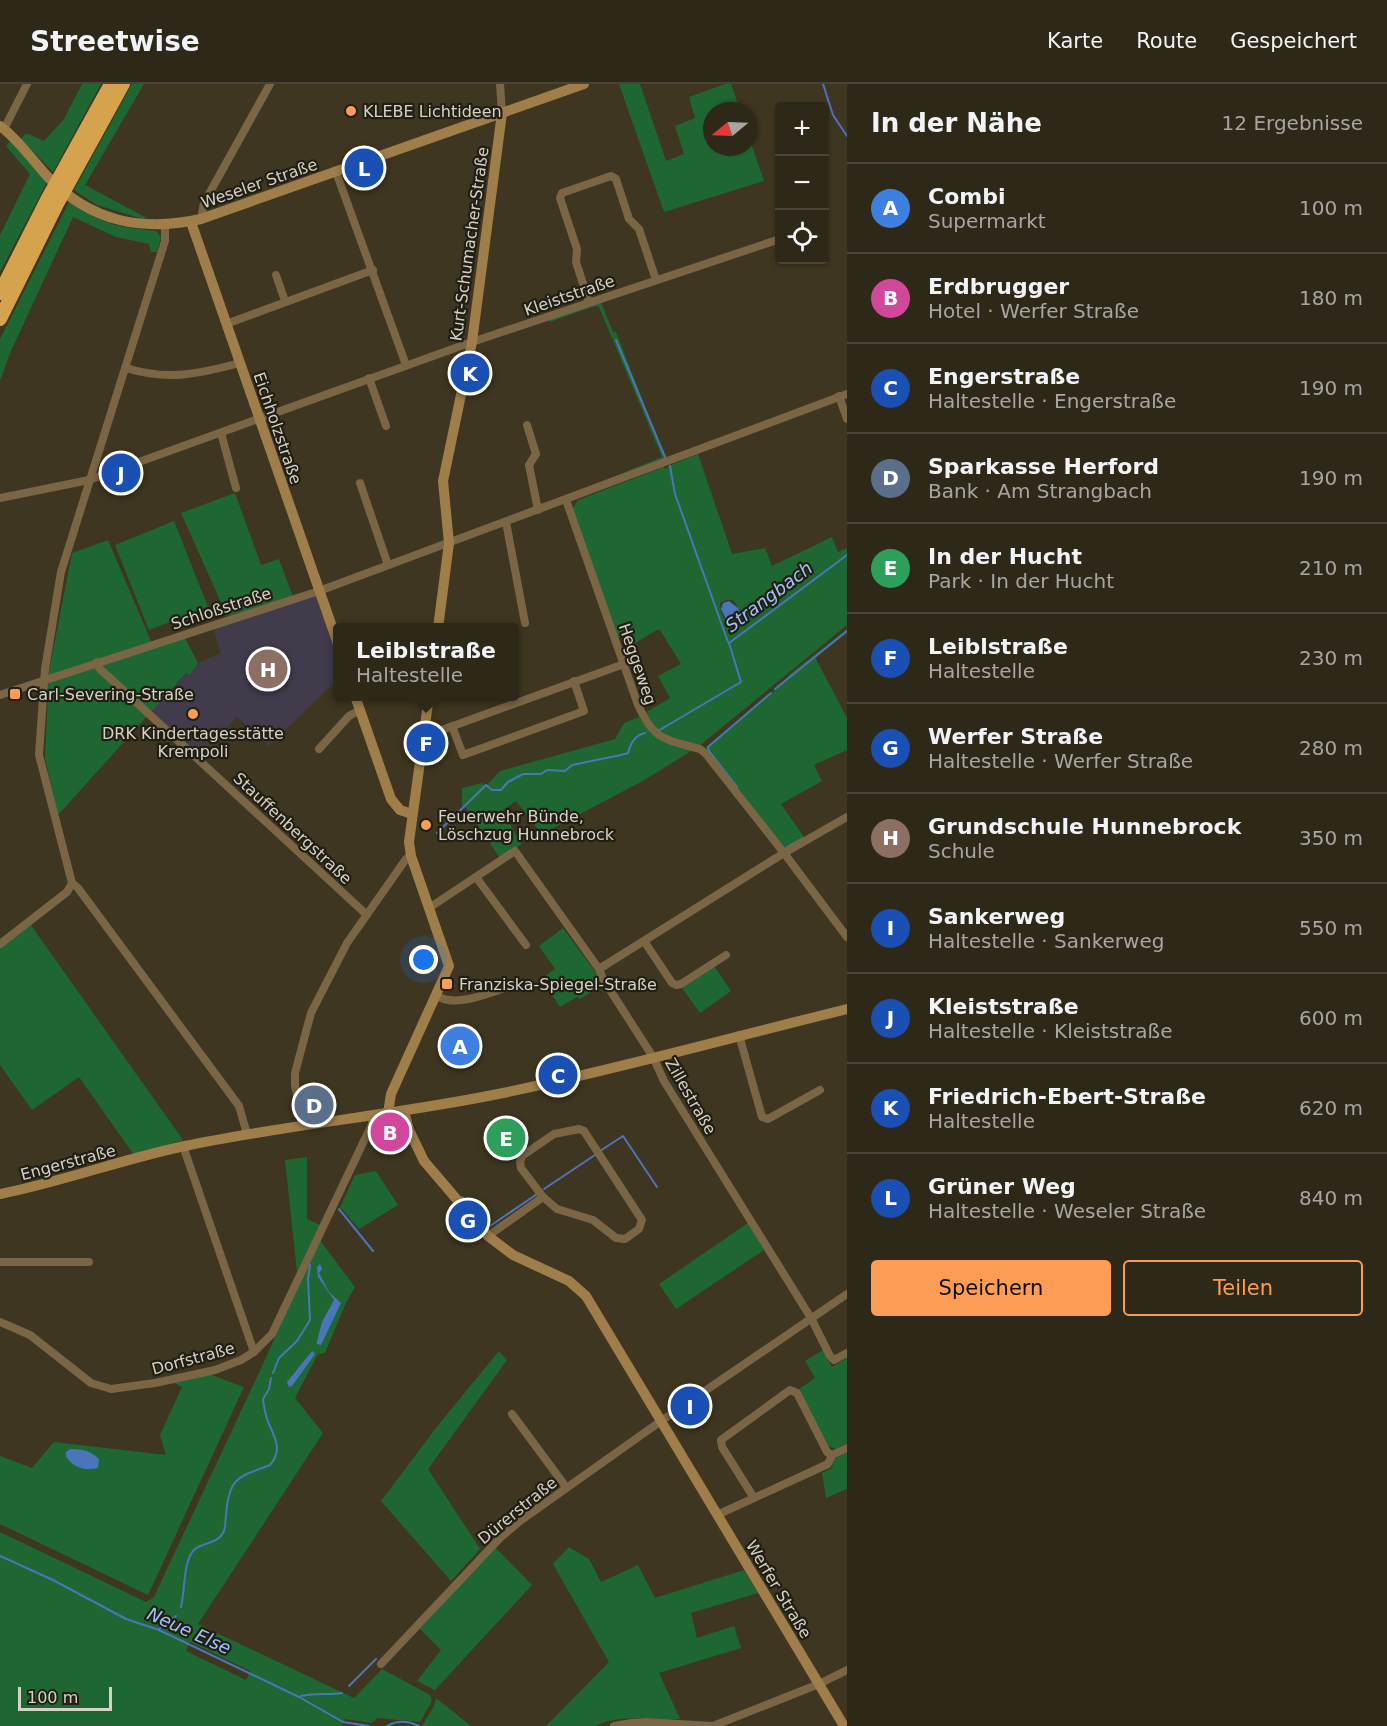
<!DOCTYPE html>
<html lang="de">
<head>
<meta charset="utf-8">
<style>
  :root { --surface:#2e2818; --page:#3a3425; --text:#f1f3f6; --muted:#a7a6a2; --line:#494437; --accent:#fd9c55 }
  body { margin:0; font-family:"DejaVu Sans",sans-serif; background:var(--page); color:var(--text) }
  .controls { position:absolute; right:18px; top:18px; display:grid; overflow:hidden; border-radius:6px; box-shadow:0 2px 4px #0004 }
  .controls button { width:54px; height:54px; display:grid; place-items:center; padding:0; border:0; border-bottom:2px solid var(--line); background:var(--surface); color:var(--text); font:30px sans-serif }
  .compass { position:absolute; left:703px; top:18px; width:54px; height:54px; border-radius:50%; background:var(--surface); box-shadow:0 2px 4px #0004; rotate:251deg }
  .scale { position:absolute; left:18px; bottom:15px; width:94px; box-sizing:border-box; padding-left:6px; border:3px solid #d6d2c5; border-top:0; font-size:16px; line-height:21px; white-space:nowrap; color:#d6d2c5; -webkit-text-stroke:4px #211e14; paint-order:stroke }
  .you { position:absolute; left:424px; top:876px; width:21px; height:21px; margin:-15px; border:4px solid #fff; border-radius:50%; background:#1a73e8; box-shadow:0 0 0 9px #1a73e833 }
  .badge { display:grid; place-items:center; width:39px; height:39px; border-radius:50%; background:var(--accent); color:#fff; font-size:20px; font-weight:700 }
  .pin { position:absolute; translate:-50% -50%; border:3px solid #fff; box-shadow:0 2px 6px #0006 }
  .popup { position:absolute; left:333px; top:539px; width:186px; height:78px; box-sizing:border-box; display:grid; place-content:center; border-radius:6px; background:var(--surface); filter:drop-shadow(0 2px 4px #0005); font-size:20px; white-space:nowrap; color:var(--muted) }
  .popup b { font-size:22px; color:var(--text) }
  .popup::after { content:''; position:absolute; left:50%; top:100%; margin-left:-12px; border:12px solid transparent; border-top-color:var(--surface) }
  .list { margin:0; padding:0; list-style:none }
  h2 { display:flex; justify-content:space-between; align-items:center; height:78px; margin:0; padding:0 24px; font-size:26px }
  h2 small { font-size:20px; font-weight:400; color:var(--muted) }
  .list li { display:grid; grid-template-columns:39px 1fr auto; gap:18px; align-items:center; box-sizing:border-box; height:90px; padding:0 24px; border-top:2px solid var(--line) }
  .list b { display:block; font-size:22px; white-space:nowrap }
  .list p { margin:0; font-size:20px; white-space:nowrap; color:var(--muted) }
  .list em { font-size:20px; font-style:normal; color:var(--muted) }
  .actions { display:flex; gap:12px; padding:18px 24px }
  .actions a { flex:1; padding:14px 0; border:2px solid var(--accent); border-radius:6px; text-align:center; font-size:21px; color:var(--accent) }
  .actions .main { background:var(--accent); color:#111 }
  .icon { flex:none; width:33px; height:33px; fill:none; stroke:currentColor; stroke-width:2; stroke-linecap:round; stroke-linejoin:round }
  .map { position:relative; flex:none; width:847px; height:1642px; overflow:hidden }
  header { display:flex; align-items:center; gap:36px; box-sizing:border-box; height:84px; padding:0 30px; background:var(--surface); border-bottom:2px solid var(--line) }
  header strong { font-size:28px }
  nav { display:flex; gap:33px; margin-inline-start:auto; font-size:21px }
  main { display:flex }
  aside { flex:1; background:var(--surface) }
  .map>svg:first-child { display:block }
</style>
</head>
<body>
<header>
<strong>Streetwise</strong>
<nav><a>Karte</a><a>Route</a><a>Gespeichert</a></nav>
</header>
<main>
<div class="map">
<svg width="847" height="1642" viewBox="0 0 847 1642">
  <rect width="100%" height="100%" fill="#3e3620"/>
  <polygon fill="#413b4c" points="316,511 337,572 337,596 269,662 237,633 198,672 150,627 187,589 190,591 198,579 221,569 213,545"/>
  <g fill="#1e6732" fill-rule="evenodd">
    <polygon points="82,0 101,0 53,88 21,55 26,49 44,57 64,35"/>
    <polygon points="132,0 144,0 85,101 147,134 143,135 97,121 74,106"/>
    <polygon points="619,0 640,0 666,77 684,70 675,42 695,34 689,13 725,0 731,0 740,27 712,27 712,63 748,63 748,50 764,97 664,128"/>
    <polygon points="10,57 47,98 0,188 0,151 30,90 6,62"/>
    <path d="M69,118C102,140 117,143 156,147L161,153L157,168H151L149,160L116,153L73,133L11,267L0,297V255Z"/>
    <polygon points="601,218 613,248 616,248 665,374 603,397 662,373 599,223 595,222 550,238 549,236"/>
    <path d="M698,370L732,470L765,464L772,482L832,453L838,468L847,464V541L698,663C673,658 654,653 643,630L670,614L658,592L681,580L660,546H657L627,564L622,552L616,554L572,426L578,416L664,383L665,385L671,381ZM726,516H733L744,533L740,541L733,545C726,539 720,529 720,519Z"/>
    <polygon points="235,409 261,481 279,475 293,513 227,532 181,429"/>
    <polygon points="174,437 208,523 149,546 115,461"/>
    <polygon points="108,456 154,564 185,554 198,579 190,591 186,589 58,731 45,674 49,587 72,469"/>
    <polygon points="847,545 847,549 815,573 847,634 847,666 814,681 822,697 781,720 804,753 785,765 705,666 706,663 768,610 771,610 790,590"/>
    <path d="M639,633C656,657 665,658 693,666L641,698L542,750L516,717L502,727L522,760L500,774L466,724L462,721V704L482,699L485,703L500,687L615,655L624,639Z"/>
    <polygon points="28,837 183,1056 134,1071 79,993 32,1026 0,981 0,858"/>
    <polygon points="563,844 604,900 580,915 577,913 560,923 541,895 555,885 539,862"/>
    <polygon points="714,882 731,907 700,929 682,904"/>
    <polygon points="512,1037 520,1070 513,1072 493,1051 491,1043"/>
    <polygon points="307,1073 307,1135 320,1141 297,1188 285,1076"/>
    <polygon points="376,1087 398,1121 359,1145 340,1123 355,1091"/>
    <polygon points="748,1139 764,1166 676,1225 659,1200"/>
    <path d="M319,1155L355,1203L346,1219L325,1269L318,1270L295,1314L323,1349L198,1540L354,1614L382,1585L430,1611L432,1617L420,1638L377,1634L372,1639L345,1635L342,1641L349,1642H0V1448L146,1518L154,1513L263,1280ZM190,1558L250,1587L246,1596L186,1567Z"/>
    <polygon points="823,1266 832,1283 847,1274 847,1359 836,1365 828,1362 799,1305 815,1294 805,1277"/>
    <polygon points="499,1267 507,1276 428,1385 480,1465 451,1497 381,1417 439,1340"/>
    <polygon points="206,1284 214,1292 244,1303 148,1511 0,1440 0,1372 32,1384 54,1358 166,1371 160,1351 182,1303 164,1294"/>
    <polygon points="847,1368 847,1405 826,1414 822,1389 832,1384 834,1375"/>
    <polygon points="495,1463 532,1501 435,1606 417,1597 441,1566 420,1545"/>
    <path d="M569,1463L589,1475L601,1498L638,1481L655,1514L744,1486L758,1509L691,1529L697,1554L734,1542L741,1564L659,1589L680,1635C656,1636 617,1630 596,1642H546L609,1578L553,1480Z"/>
    <polygon points="436,1614 471,1642 422,1642 434,1622"/>
  </g>
  <g fill="#4b75ba">
    <polygon points="729,517 738,524 742,533 739,542 734,544 726,535 721,525 723,519"/>
    <polygon points="320,1180 322,1185 319,1189 329,1208 341,1219 321,1261 317,1260 317,1257 322,1238 334,1216 318,1193 317,1183"/>
    <polygon points="312,1267 315,1270 292,1302 289,1303 287,1298"/>
    <path d="M70,1365C83,1365 90,1367 99,1375L98,1384C85,1387 73,1384 66,1372V1368Z"/>
  </g>
  <g fill="none" stroke-linecap="round" stroke-linejoin="round">
    <g stroke="#4b75ba" stroke-width="2">
      <polyline points="823,0 833,31 847,52"/>
      <polyline points="616,256 665,373"/>
      <polyline points="670,382 675,410 728,558"/>
      <polyline points="775,605 847,547"/>
      <polyline points="658,647 741,598 729,559 847,471"/>
      <polyline points="737,703 709,667 708,663 771,609"/>
      <path d="M437,749L486,701L492,706H501L508,698L523,690H541L547,686L565,687L572,681L621,671L628,669C630,661 635,651 645,649"/>
      <polyline points="787,763 803,754"/>
      <polyline points="600,1067 623,1052 657,1103"/>
      <polyline points="544,1105 595,1071"/>
      <polyline points="462,1113 474,1127"/>
      <polyline points="339,1125 373,1167"/>
      <polyline points="477,1131 488,1143"/>
      <polyline points="490,1142 537,1110"/>
      <polyline points="273,1289 279,1274 297,1257 310,1236 308,1195 310,1181"/>
      <polyline points="0,1472 53,1496 126,1535 159,1546 299,1613 343,1638 369,1642"/>
      <path d="M181,1523C185,1507 183,1475 195,1465C204,1458 217,1460 223,1449C226,1444 225,1437 226,1431C229,1393 238,1393 270,1381C283,1366 275,1354 269,1340C265,1332 264,1323 263,1315L269,1305L271,1294"/>
      <polyline points="159,1545 176,1532"/>
      <polyline points="349,1602 376,1575"/>
      <path d="M301,1612C315,1609 328,1611 342,1609"/>
      <path d="M387,1642C397,1636 409,1637 419,1642"/>
    </g>
    <g stroke="#7a6545" stroke-width="8">
      <polyline points="500,0 502,29"/>
      <polyline points="4,45 27,0"/>
      <polyline points="336,88 406,281"/>
      <polyline points="201,135 204,119 270,0"/>
      <polyline points="276,191 285,217"/>
      <polyline points="589,218 576,178 577,165 560,114 562,109 611,92 616,95 629,135 639,145 656,196"/>
      <polyline points="226,240 373,186"/>
      <path d="M126,284C168,297 198,290 240,279"/>
      <polyline points="369,294 386,342"/>
      <polyline points="839,312 847,335"/>
      <polyline points="527,341 536,370 529,381 538,426"/>
      <polyline points="221,349 236,404"/>
      <polyline points="360,399 388,481"/>
      <polyline points="0,414 89,396 472,258 780,155"/>
      <path d="M566,416L638,621C654,657 665,655 700,665L706,670L784,769L847,853"/>
      <polyline points="506,438 525,539"/>
      <polyline points="97,578 99,584 367,831"/>
      <polyline points="0,611 319,507 847,310"/>
      <polyline points="452,642 463,671 584,627 574,597"/>
      <polyline points="423,650 431,650 624,580"/>
      <polyline points="319,665 349,632 360,626"/>
      <polyline points="476,793 526,861"/>
      <polyline points="72,799 78,804 239,1022 247,1050"/>
      <polyline points="429,824 515,767 599,885 603,895 653,973 664,997 811,1234 830,1272 834,1276 847,1269"/>
      <polyline points="644,857 672,899 676,901 681,900 726,871"/>
      <polyline points="0,860 67,808 72,799 39,671 45,585 61,488 165,157 165,142"/>
      <polyline points="599,885 784,769 847,733"/>
      <path d="M436,911C455,926 498,906 518,899"/>
      <polyline points="739,951 762,1033 768,1035 820,1006"/>
      <polyline points="302,1042 295,1001 295,989 311,929 347,859 406,775 411,772"/>
      <polygon points="579,1045 584,1047 642,1136 639,1145 625,1155 616,1154 593,1136 557,1125 543,1113 521,1084 520,1078 522,1072 554,1050"/>
      <polyline points="183,1062 254,1268"/>
      <polyline points="488,1152 543,1113"/>
      <polyline points="0,1178 89,1178"/>
      <polyline points="0,1238 30,1251 91,1299 111,1305 155,1299 215,1286 241,1276 254,1268 272,1250 372,1040 372,1031"/>
      <polyline points="512,1330 566,1403"/>
      <polyline points="754,1414 722,1363 721,1356 790,1306 797,1309 827,1368 832,1371"/>
      <polyline points="717,1431 828,1380 832,1371 847,1364"/>
      <polyline points="381,1580 500,1454 520,1437 661,1337 847,1210"/>
      <polyline points="614,1642 631,1639 646,1638 713,1642 819,1600 847,1586"/>
    </g>
    <g stroke="#9f7e4a" stroke-width="10">
      <path d="M0,42C18,55 33,77 48,93C91,138 142,148 201,135L584,0"/>
      <polyline points="191,138 338,560"/>
      <polyline points="438,544 449,459 443,397 472,258 502,29"/>
      <polyline points="355,612 391,715 400,726 412,730"/>
      <polyline points="404,1027 409,1046 424,1077 488,1152 513,1171 569,1197 586,1212 844,1642"/>
      <polyline points="388,1029 391,1010 449,882 411,772 409,758 429,612"/>
      <path d="M0,1110C62,1098 122,1075 185,1062C290,1040 397,1031 503,1009C618,985 733,953 847,925"/>
    </g>
    <g stroke="#d5a24d" stroke-width="14">
      <polyline points="0,209 47,116 111,0"/>
      <polyline points="0,235 57,120 123,0"/>
    </g>
  </g>
  <g fill="#fd9c55" stroke="#211e14" stroke-width="2">
    <circle cx="351" cy="27" r="6"/>
    <rect x="9" y="604" width="12" height="12" rx="3"/>
    <circle cx="193" cy="630" r="6"/>
    <circle cx="426" cy="741" r="6"/>
    <rect x="441" y="894" width="12" height="12" rx="3"/>
  </g>
  <g text-anchor="middle" stroke-width="4.5" stroke-linejoin="round" paint-order="stroke">
    <g font-size="16" fill="#d6d2c5" stroke="#211e14" text-anchor="start">
      <text x="363" y="33">KLEBE Lichtideen</text>
      <text x="27" y="616">Carl-Severing-Straße</text>
      <text x="193" y="655" text-anchor="middle">DRK Kindertagesstätte<tspan x="193" dy="18">Krempoli</tspan></text>
      <text x="438" y="738">Feuerwehr Bünde,<tspan x="438" dy="18">Löschzug Hunnebrock</tspan></text>
      <text x="459" y="906">Franziska-Spiegel-Straße</text>
    </g>
    <g font-size="16" fill="#d6d2c5" stroke="#211e14">
      <text transform="translate(259 99) rotate(-19)" y="6">Weseler Straße</text>
      <text transform="translate(469 160) rotate(-82)" y="6">Kurt-Schumacher-Straße</text>
      <text transform="translate(569 211) rotate(-19)" y="6">Kleiststraße</text>
      <text transform="translate(278 344) rotate(71)" y="6">Eichholzstraße</text>
      <text transform="translate(221 524) rotate(-18)" y="6">Schloßstraße</text>
      <text transform="translate(638 580) rotate(71)" y="6">Heggeweg</text>
      <text transform="translate(293 744) rotate(43)" y="6">Stauffenbergstraße</text>
      <text transform="translate(691 1012) rotate(60)" y="6">Zillestraße</text>
      <text transform="translate(68 1078) rotate(-15)" y="6">Engerstraße</text>
      <text transform="translate(193 1274) rotate(-15)" y="6">Dorfstraße</text>
      <text transform="translate(517 1426) rotate(-39)" y="6">Dürerstraße</text>
      <text transform="translate(779 1505) rotate(59)" y="6">Werfer Straße</text>
    </g>
    <g font-size="18" font-style="italic" fill="#a0c3fb" stroke="#211e14">
      <text transform="translate(769 513) rotate(-37)" y="6">Strangbach</text>
      <text transform="translate(189 1547) rotate(24)" y="6">Neue Else</text>
    </g>
  </g>
</svg>
<div class="controls">
<button>+</button>
<button>−</button>
<button><svg class="icon" aria-label="locate" viewBox="0 0 24 24"><circle cx="12" cy="12" r="6"/><path d="M12 2v4M12 18v4M2 12h4M18 12h4"/></svg></button>
</div>
<svg class="compass" viewBox="-18 -18 36 36"><path d="M0-13l5 13h-10z" fill="#e53935"/><path d="M0 13l5-13h-10z" fill="#a7a6a2"/></svg>
<div class="scale">100 m</div>
<div class="you"></div>
<div class="pin badge" style="left:460px;top:962px;background:#3f7fe0">A</div>
<div class="pin badge" style="left:390px;top:1048px;background:#d1479c">B</div>
<div class="pin badge" style="left:558px;top:991px;background:#1a4fb4">C</div>
<div class="pin badge" style="left:314px;top:1021px;background:#5c6f8a">D</div>
<div class="pin badge" style="left:506px;top:1054px;background:#2e9e5b">E</div>
<div class="pin badge" style="left:426px;top:659px;background:#1a4fb4">F</div>
<div class="popup"><b>Leiblstraße</b>Haltestelle</div>
<div class="pin badge" style="left:468px;top:1136px;background:#1a4fb4">G</div>
<div class="pin badge" style="left:268px;top:585px;background:#8d6e63">H</div>
<div class="pin badge" style="left:690px;top:1322px;background:#1a4fb4">I</div>
<div class="pin badge" style="left:121px;top:389px;background:#1a4fb4">J</div>
<div class="pin badge" style="left:470px;top:289px;background:#1a4fb4">K</div>
<div class="pin badge" style="left:364px;top:84px;background:#1a4fb4">L</div>
</div>
<aside>
<h2>In der Nähe<small>12 Ergebnisse</small></h2>
<ul class="list">
<li><span class="badge" style="background:#3f7fe0">A</span><div><b>Combi</b><p>Supermarkt</p></div><em>100 m</em></li>
<li><span class="badge" style="background:#d1479c">B</span><div><b>Erdbrugger</b><p>Hotel · Werfer Straße</p></div><em>180 m</em></li>
<li><span class="badge" style="background:#1a4fb4">C</span><div><b>Engerstraße</b><p>Haltestelle · Engerstraße</p></div><em>190 m</em></li>
<li><span class="badge" style="background:#5c6f8a">D</span><div><b>Sparkasse Herford</b><p>Bank · Am Strangbach</p></div><em>190 m</em></li>
<li><span class="badge" style="background:#2e9e5b">E</span><div><b>In der Hucht</b><p>Park · In der Hucht</p></div><em>210 m</em></li>
<li><span class="badge" style="background:#1a4fb4">F</span><div><b>Leiblstraße</b><p>Haltestelle</p></div><em>230 m</em></li>
<li><span class="badge" style="background:#1a4fb4">G</span><div><b>Werfer Straße</b><p>Haltestelle · Werfer Straße</p></div><em>280 m</em></li>
<li><span class="badge" style="background:#8d6e63">H</span><div><b>Grundschule Hunnebrock</b><p>Schule</p></div><em>350 m</em></li>
<li><span class="badge" style="background:#1a4fb4">I</span><div><b>Sankerweg</b><p>Haltestelle · Sankerweg</p></div><em>550 m</em></li>
<li><span class="badge" style="background:#1a4fb4">J</span><div><b>Kleiststraße</b><p>Haltestelle · Kleiststraße</p></div><em>600 m</em></li>
<li><span class="badge" style="background:#1a4fb4">K</span><div><b>Friedrich-Ebert-Straße</b><p>Haltestelle</p></div><em>620 m</em></li>
<li><span class="badge" style="background:#1a4fb4">L</span><div><b>Grüner Weg</b><p>Haltestelle · Weseler Straße</p></div><em>840 m</em></li>
</ul>
<div class="actions"><a class="main">Speichern</a><a>Teilen</a></div>
</aside>
</main>
</body>
</html>
